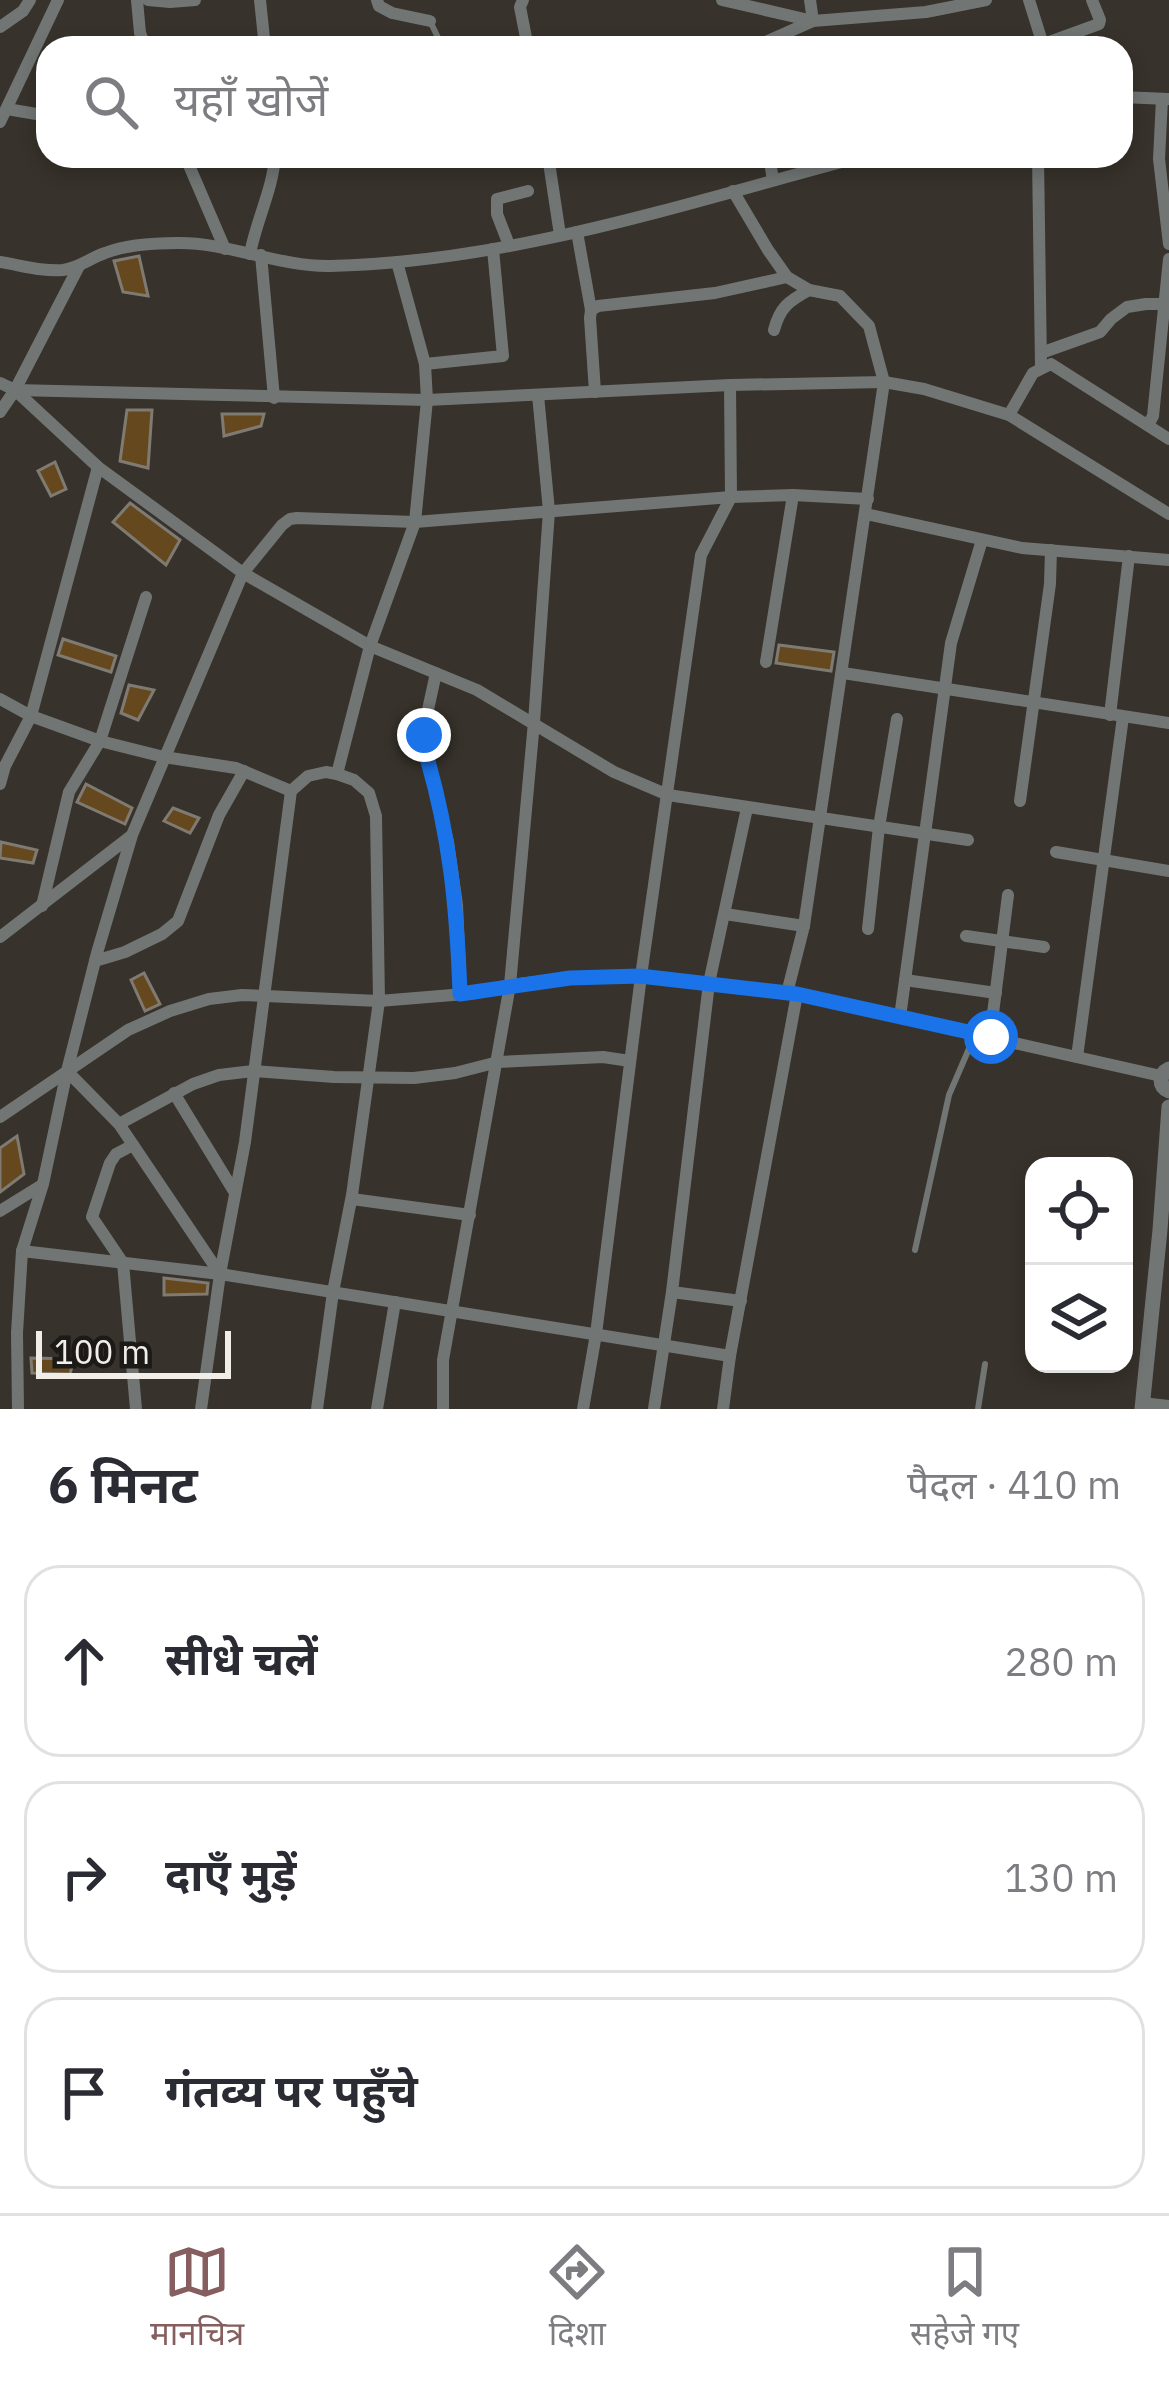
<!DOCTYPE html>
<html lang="hi">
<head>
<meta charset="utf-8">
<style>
  :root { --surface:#fff; --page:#f2f2f3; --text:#2b2b33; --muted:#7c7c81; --line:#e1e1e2; --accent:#865e5f }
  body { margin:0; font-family:"IBM Plex Sans","Noto Sans Devanagari",sans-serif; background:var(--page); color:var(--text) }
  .controls { position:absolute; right:36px; bottom:36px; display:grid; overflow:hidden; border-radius:24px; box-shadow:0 6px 18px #0003 }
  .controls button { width:108px; height:108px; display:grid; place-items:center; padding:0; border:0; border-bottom:3px solid var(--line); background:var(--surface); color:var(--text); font:60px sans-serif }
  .scale { position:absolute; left:36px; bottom:30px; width:195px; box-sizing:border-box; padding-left:12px; border:6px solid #f1eeea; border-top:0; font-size:33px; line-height:42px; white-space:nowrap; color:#f1eeea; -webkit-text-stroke:9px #1c1a17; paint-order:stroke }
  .stop { position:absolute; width:36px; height:36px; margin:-27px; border:9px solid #1a73e8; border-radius:50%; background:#fff }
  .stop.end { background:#1a73e8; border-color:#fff; box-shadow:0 3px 12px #0008 }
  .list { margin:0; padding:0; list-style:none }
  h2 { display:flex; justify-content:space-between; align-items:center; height:156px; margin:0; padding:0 48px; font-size:51px }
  h2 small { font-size:39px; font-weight:400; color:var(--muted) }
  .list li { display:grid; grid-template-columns:78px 1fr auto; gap:36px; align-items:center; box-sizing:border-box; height:192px; margin:0 24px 24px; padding:0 24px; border:3px solid var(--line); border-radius:36px }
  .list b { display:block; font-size:45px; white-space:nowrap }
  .list em { font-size:39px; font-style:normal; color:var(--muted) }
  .icon { flex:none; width:66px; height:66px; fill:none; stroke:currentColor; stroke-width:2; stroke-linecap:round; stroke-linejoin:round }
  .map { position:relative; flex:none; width:1169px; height:1409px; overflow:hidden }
  .search { position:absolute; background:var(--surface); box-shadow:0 6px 18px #0003; left:36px; right:36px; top:36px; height:132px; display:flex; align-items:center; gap:30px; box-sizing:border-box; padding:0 42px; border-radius:36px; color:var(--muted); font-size:45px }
  .sheet { height:804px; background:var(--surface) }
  nav { display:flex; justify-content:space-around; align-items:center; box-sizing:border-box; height:168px; border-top:3px solid var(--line); background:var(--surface); font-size:33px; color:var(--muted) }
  nav a { display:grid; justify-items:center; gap:6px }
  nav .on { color:var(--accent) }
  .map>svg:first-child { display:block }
</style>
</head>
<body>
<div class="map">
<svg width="1169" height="1409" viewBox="0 0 1169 1409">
  <rect width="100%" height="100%" fill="#37322b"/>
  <g fill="#65481d" stroke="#7f7a72" stroke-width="3">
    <polygon points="139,256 148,296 123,292 114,261"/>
    <polygon points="127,410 152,410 148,468 120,461"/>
    <polygon points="222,414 264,414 261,426 224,436"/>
    <polygon points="55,462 66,489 51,496 38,471"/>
    <polygon points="130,503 180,540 166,565 113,522"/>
    <polygon points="63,639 116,656 111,672 58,655"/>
    <polygon points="779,645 834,652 831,671 776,663"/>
    <polygon points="129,685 154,690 138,720 121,713"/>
    <polygon points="86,784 132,808 125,824 77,802"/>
    <polygon points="173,808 199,818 190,833 164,821"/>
    <polygon points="1,842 37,850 33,863 0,858"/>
    <polygon points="144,973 160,1004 145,1011 131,980"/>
    <polygon points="17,1136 24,1174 0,1192 0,1148"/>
    <polygon points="164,1278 208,1283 207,1294 164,1295"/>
    <polygon points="31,1358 74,1359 70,1374 32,1373"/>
  </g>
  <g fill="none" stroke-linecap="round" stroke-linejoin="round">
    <g stroke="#717675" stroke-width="6">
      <polyline points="430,21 443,48"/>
      <polyline points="915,1250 949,1095 974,1037"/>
      <polyline points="978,1409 985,1364"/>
    </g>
    <g stroke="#717675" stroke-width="12">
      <polyline points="137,0 140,33 146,48"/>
      <polyline points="148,0 170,2 195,0"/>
      <polyline points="260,0 265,48"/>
      <polyline points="377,0 379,6 392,13 430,21"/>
      <polyline points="523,0 520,7 528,48"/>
      <polyline points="722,0 813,21 926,12 986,0"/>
      <polyline points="1029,0 1044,48"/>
      <polyline points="0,27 23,11 30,0"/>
      <polyline points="1044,44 1099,24 1100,20 1092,0"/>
      <polyline points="752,48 813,21 810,0"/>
      <polyline points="1121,97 1168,99"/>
      <polyline points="1162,99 1159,159 1169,244"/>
      <polyline points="7,109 48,116"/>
      <polyline points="0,122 58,0"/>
      <polyline points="185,156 225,249"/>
      <polyline points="548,156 560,235"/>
      <polyline points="769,156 773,180"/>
      <polyline points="1038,156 1041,367"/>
      <polyline points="733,191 768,250 787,277 809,290 840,296 869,326 884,382 804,926 787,993"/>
      <polyline points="577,232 591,310"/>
      <polyline points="509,245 497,214 497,199 528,191"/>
      <path d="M250,254C256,221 273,189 275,156"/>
      <polyline points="261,255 274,398"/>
      <path d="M0,262C20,265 43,272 63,270C79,268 90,258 105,253C126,245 155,243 177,243C228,242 279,267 330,266C512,262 689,202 864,156"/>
      <path d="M774,330C780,307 789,301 809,290"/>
      <polyline points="1041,353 1100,332 1111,319 1127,307 1146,304 1169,304"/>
      <polyline points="425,364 503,356 493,249"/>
      <polyline points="0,383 15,390 98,467 243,573 370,646 477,690 614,772 668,795 968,840"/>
      <polyline points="15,390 427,400 730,385 884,382 924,389 1009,415 1169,514"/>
      <polyline points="595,392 590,318 591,310 598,306 715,293 787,277"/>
      <polyline points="0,412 15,390 79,266"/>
      <polyline points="1009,415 1033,373 1051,364 1169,439"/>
      <polyline points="1148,425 1153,416 1169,259"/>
      <polyline points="866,514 1022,548 1169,560"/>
      <polyline points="766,662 793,495"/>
      <polyline points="436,673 424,728 425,751 448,842 457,905 461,994"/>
      <polyline points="843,673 1169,723"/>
      <polyline points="0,699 31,716 100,741 164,757 236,768 291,791"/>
      <polyline points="1110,715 1129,556"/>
      <polyline points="337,774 370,646 415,522 427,400 425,364 397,262"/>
      <polyline points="0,784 5,766 31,716 98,467"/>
      <polyline points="1020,801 1050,584 1051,550"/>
      <polyline points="1056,852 1169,871"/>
      <polyline points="42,906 69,792 100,741 146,597"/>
      <polyline points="725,914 804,926"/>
      <polyline points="868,929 879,827 897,719"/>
      <polyline points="966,936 1044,947"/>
      <polyline points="0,937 131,836"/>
      <polyline points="95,961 125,952 162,934 178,921 219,815 244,771"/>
      <polyline points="905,980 996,993"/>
      <polyline points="900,1017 951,643 982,540"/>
      <polyline points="990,1037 1008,895"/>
      <polyline points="1077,1057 1123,717"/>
      <polyline points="67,1071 119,1124 220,1274"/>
      <polyline points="174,1093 235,1193"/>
      <polyline points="0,1117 128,1030 170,1011 209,999 242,995 379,1001 477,993 510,985 570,978 641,976 797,994 1161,1076"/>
      <polyline points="119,1124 193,1084 219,1075 253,1071 334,1077 414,1078 455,1073 498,1062 603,1057 630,1061"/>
      <polyline points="133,1145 116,1154 110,1163 92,1217 123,1263 136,1409"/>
      <polyline points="352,1199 470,1215"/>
      <polyline points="0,1211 42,1185"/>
      <polyline points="22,1251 220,1274 730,1356"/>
      <polyline points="672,1292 741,1301"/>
      <polyline points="1142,1403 1169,1406"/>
      <polyline points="18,1409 17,1333 22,1251 43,1184 67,1071 97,953 132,835 243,573 282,525 290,519 297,518 415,522 731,497 793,495 868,499"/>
      <polyline points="201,1409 220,1274 245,1142 291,791 308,776 326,772 337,774 354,780 369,793 376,816 379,1001 352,1195 333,1292 317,1409"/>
      <polyline points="377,1409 395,1302"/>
      <polyline points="443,1409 443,1360 510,985 534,722 549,511 538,395"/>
      <polyline points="583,1409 596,1334 641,976 701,555 731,497 730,385"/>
      <polyline points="654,1409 672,1292 709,983 747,808"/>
      <polyline points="723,1409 730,1356 797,994"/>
    </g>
    <g stroke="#717675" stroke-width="15">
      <path d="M1169,1069C1159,1074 1158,1086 1169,1091"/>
      <polyline points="1142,1409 1160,1230 1169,1107"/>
    </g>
  </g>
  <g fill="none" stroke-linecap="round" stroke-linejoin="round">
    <path stroke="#1a73e8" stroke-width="15" d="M424,735L425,751C450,834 457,908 460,994L570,978L640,976L797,994L991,1037"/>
  </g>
</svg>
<div class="controls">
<button><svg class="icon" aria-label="locate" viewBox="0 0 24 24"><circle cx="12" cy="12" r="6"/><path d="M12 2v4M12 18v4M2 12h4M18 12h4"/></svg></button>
<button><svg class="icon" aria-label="layers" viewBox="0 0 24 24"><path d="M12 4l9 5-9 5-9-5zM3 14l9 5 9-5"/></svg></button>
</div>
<div class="scale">100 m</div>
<div class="stop" style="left:991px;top:1037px"></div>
<div class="stop end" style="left:424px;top:735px"></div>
<div class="search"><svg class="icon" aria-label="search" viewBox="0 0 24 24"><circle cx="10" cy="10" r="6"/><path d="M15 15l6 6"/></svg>यहाँ खोजें</div>
</div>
<section class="sheet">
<h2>6 मिनट<small>पैदल · 410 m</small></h2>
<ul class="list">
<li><svg class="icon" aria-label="ahead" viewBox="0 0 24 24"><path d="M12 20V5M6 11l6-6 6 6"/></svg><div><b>सीधे चलें</b></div><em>280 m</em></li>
<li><svg class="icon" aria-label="right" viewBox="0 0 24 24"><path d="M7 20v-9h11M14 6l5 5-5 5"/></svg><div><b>दाएँ मुड़ें</b></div><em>130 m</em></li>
<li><svg class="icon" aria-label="arrive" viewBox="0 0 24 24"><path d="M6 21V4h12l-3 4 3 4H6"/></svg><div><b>गंतव्य पर पहुँचे</b></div></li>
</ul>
</section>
<nav>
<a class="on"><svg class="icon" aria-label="map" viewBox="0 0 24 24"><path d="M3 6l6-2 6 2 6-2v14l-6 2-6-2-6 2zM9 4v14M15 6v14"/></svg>मानचित्र</a>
<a><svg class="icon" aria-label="directions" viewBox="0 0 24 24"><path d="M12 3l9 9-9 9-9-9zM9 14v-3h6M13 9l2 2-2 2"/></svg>दिशा</a>
<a><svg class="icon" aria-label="saved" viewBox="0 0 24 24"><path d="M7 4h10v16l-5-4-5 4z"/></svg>सहेजे गए</a>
</nav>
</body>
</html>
